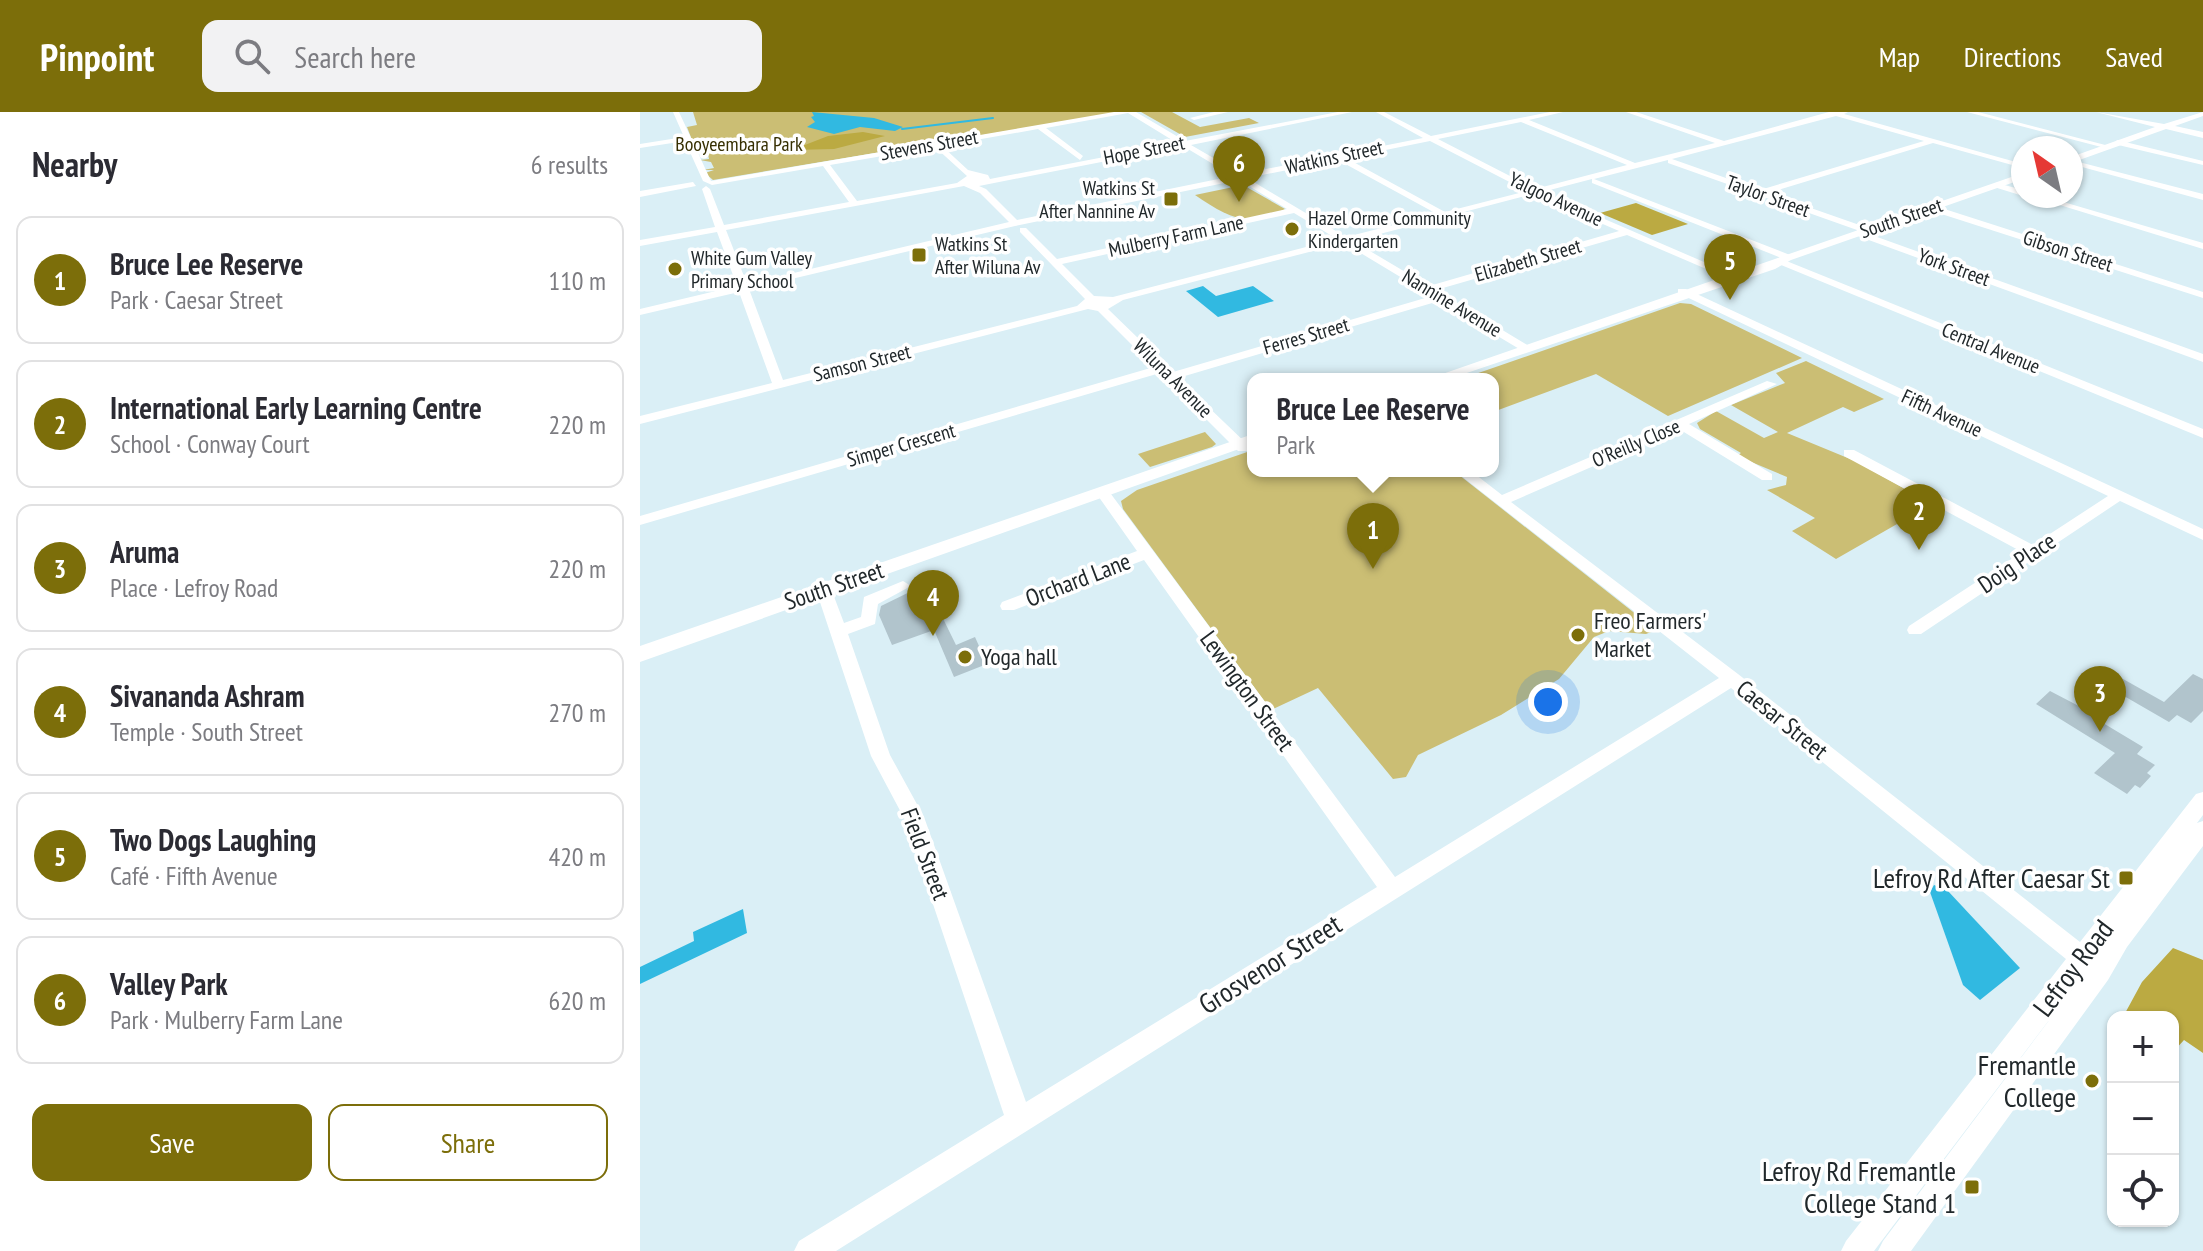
<!DOCTYPE html>
<html lang="en">
<head>
<meta charset="utf-8">
<style>
  :root { --surface:#fff; --page:#f2f2f3; --text:#2b2b33; --muted:#7c7c81; --line:#e1e1e2; --accent:#7c6e0a }
  body { margin:0; font-family:"PT Sans Narrow",sans-serif; background:var(--page); color:var(--text) }
  .controls { position:absolute; right:24px; bottom:24px; display:grid; overflow:hidden; border-radius:16px; box-shadow:0 2px 6px #0004 }
  .controls button { width:72px; height:72px; display:grid; place-items:center; padding:0; border:0; border-bottom:2px solid var(--line); background:var(--surface); color:var(--text); font:40px sans-serif }
  .compass { position:absolute; left:1371px; top:24px; width:72px; height:72px; border-radius:50%; background:var(--surface); box-shadow:0 2px 6px #0004; rotate:326deg }
  .you { position:absolute; left:908px; top:590px; width:28px; height:28px; margin:-20px; border:6px solid #fff; border-radius:50%; background:#1a73e8; box-shadow:0 0 0 12px #1a73e833 }
  .badge { display:grid; place-items:center; width:52px; height:52px; border-radius:50%; background:var(--accent); color:#fff; font-size:26px; font-weight:700 }
  .pin { position:absolute; translate:-50% -66px; filter:drop-shadow(0 2px 4px #0008) }
  .pin::after { content:''; position:absolute; top:42px; width:28px; height:24px; background:inherit; clip-path:polygon(0 0,100% 0,50% 100%) }
  .popup { position:absolute; left:607px; top:261px; width:252px; height:104px; box-sizing:border-box; display:grid; place-content:center; border-radius:16px; background:var(--surface); filter:drop-shadow(0 2px 6px #0005); font-size:26px; white-space:nowrap; color:var(--muted) }
  .popup b { font-size:30px; color:var(--text) }
  .popup::after { content:''; position:absolute; left:50%; top:100%; margin-left:-16px; border:16px solid transparent; border-top-color:var(--surface) }
  .list { margin:0; padding:0; list-style:none }
  h2 { display:flex; justify-content:space-between; align-items:center; height:104px; margin:0; padding:0 32px; font-size:34px }
  h2 small { font-size:26px; font-weight:400; color:var(--muted) }
  .list li { display:grid; grid-template-columns:52px 1fr auto; gap:24px; align-items:center; box-sizing:border-box; height:128px; margin:0 16px 16px; padding:0 16px; border:2px solid var(--line); border-radius:16px }
  .list b { display:block; font-size:30px; white-space:nowrap }
  .list p { margin:0; font-size:26px; white-space:nowrap; color:var(--muted) }
  .list em { font-size:26px; font-style:normal; color:var(--muted) }
  .actions { display:flex; gap:16px; padding:24px 32px }
  .actions a { flex:1; padding:18px 0; border:2px solid var(--accent); border-radius:16px; text-align:center; font-size:28px; color:var(--accent) }
  .actions .main { background:var(--accent); color:#fff }
  .icon { flex:none; width:44px; height:44px; fill:none; stroke:currentColor; stroke-width:2; stroke-linecap:round; stroke-linejoin:round }
  .map { position:relative; flex:none; width:1563px; height:1139px; overflow:hidden }
  header { display:flex; align-items:center; gap:48px; box-sizing:border-box; height:112px; padding:0 40px; background:var(--accent); color:#fff }
  header strong { font-size:38px }
  nav { display:flex; gap:44px; margin-inline-start:auto; font-size:28px }
  .search { width:560px; height:72px; background:var(--page); display:flex; align-items:center; gap:20px; box-sizing:border-box; padding:0 28px; border-radius:16px; color:var(--muted); font-size:30px }
  main { display:flex }
  aside { flex:1; background:var(--surface) }
  .map>svg:first-child { display:block }
</style>
</head>
<body>
<header>
<strong>Pinpoint</strong>
<div class="search"><svg class="icon" aria-label="search" viewBox="0 0 24 24"><circle cx="10" cy="10" r="6"/><path d="M15 15l6 6"/></svg>Search here</div>
<nav><a>Map</a><a>Directions</a><a>Saved</a></nav>
</header>
<main>
<aside>
<h2>Nearby<small>6 results</small></h2>
<ul class="list">
<li><span class="badge">1</span><div><b>Bruce Lee Reserve</b><p>Park · Caesar Street</p></div><em>110 m</em></li>
<li><span class="badge">2</span><div><b>International Early Learning Centre</b><p>School · Conway Court</p></div><em>220 m</em></li>
<li><span class="badge">3</span><div><b>Aruma</b><p>Place · Lefroy Road</p></div><em>220 m</em></li>
<li><span class="badge">4</span><div><b>Sivananda Ashram</b><p>Temple · South Street</p></div><em>270 m</em></li>
<li><span class="badge">5</span><div><b>Two Dogs Laughing</b><p>Café · Fifth Avenue</p></div><em>420 m</em></li>
<li><span class="badge">6</span><div><b>Valley Park</b><p>Park · Mulberry Farm Lane</p></div><em>620 m</em></li>
</ul>
<div class="actions"><a class="main">Save</a><a>Share</a></div>
</aside>
<div class="map">
<svg width="1563" height="1139" viewBox="0 0 1563 1139">
  <rect width="100%" height="100%" fill="#daeff6"/>
  <g fill="#cbbe74">
    <polygon points="53,0 481,0 73,68 65,61 74,58 63,58 74,56 71,50 60,48 69,47 68,42 57,40 66,39 65,36 55,35 64,32 54,33 47,15 57,13"/>
    <polygon points="501,0 532,0 560,15 609,6 619,11 545,25"/>
    <path d="M603,73L645,97C608,118 586,104 555,83Z"/>
    <polygon points="1040,191 1051,192 1162,246 1028,304 956,262 853,300 853,267 821,267"/>
    <polygon points="1166,249 1244,287 1214,300 1203,295 1147,321 1215,349 1292,392 1196,447 1152,419 1175,406 1127,378 1146,373 1147,365 1097,344 1101,341 1060,317 1057,311 1076,299 1124,326 1138,320 1091,293 1145,271 1136,261"/>
    <polygon points="565,320 576,332 572,335 510,355 498,342"/>
    <polygon points="613,338 613,359 814,359 1016,518 1006,522 969,519 954,525 919,567 861,603 778,643 766,665 753,667 678,576 631,598 483,397 481,389 497,378"/>
  </g>
  <g fill="#bbaa42">
    <polygon points="223,20 245,24 194,37 152,38 188,24"/>
    <polygon points="996,91 1048,112 1012,123 960,101"/>
    <polygon points="1533,836 1563,848 1563,941 1544,928 1533,940 1533,905 1483,905 1502,870"/>
  </g>
  <g fill="#31b9e1">
    <polygon points="172,0 234,6 263,15 255,19 220,15 194,22 167,15 175,10 171,5 174,4"/>
    <polygon points="563,174 576,184 613,174 634,189 578,205 546,179"/>
    <polygon points="1294,773 1307,778 1380,856 1340,888 1323,873 1290,780"/>
    <polygon points="103,797 107,821 0,872 0,855 54,829 53,820"/>
  </g>
  <g fill="none" stroke-linecap="round" stroke-linejoin="round">
    <polyline stroke="#31b9e1" stroke-width="2" points="262,17 353,6"/>
  </g>
  <g fill="#b1c4cc">
    <polygon points="286,472 316,533 335,525 347,552 314,565 294,518 252,533 239,503 241,494"/>
    <polygon points="1553,562 1563,567 1563,599 1551,611 1537,603 1529,610 1465,573 1476,563 1524,590"/>
    <polygon points="1410,579 1456,603 1453,605 1503,635 1497,642 1515,653 1507,661 1511,664 1500,676 1495,673 1487,682 1454,661 1475,641 1396,592"/>
  </g>
  <g fill="none" stroke-linecap="round" stroke-linejoin="round">
    <g fill="#fff" fill-rule="evenodd">
      <path d="M33,0H39L71,69L474,0H496L545,29L698,0H712L551,33L601,62L783,26L736,0H744L791,24L910,0H923L889,8L995,51L1075,31L986,0H996L1084,29L1189,0H1208L1204,2L1383,52V56L1293,31L1128,81L1228,116L1226,121L1563,242V250L1215,123L1217,118L1028,51V48L954,67L1150,143V147H1144L952,71V67L902,80L1101,166L1092,168L987,123L796,178L889,234V238H881L799,189L538,266L608,333V339H598L520,261L0,413V404L514,255L458,199L448,197L0,312V304L132,271L99,180L0,203V197L97,174L77,120L0,134V128L75,115L62,77L66,74L70,77L84,113L209,90L183,54L72,73L63,69L45,29L0,36V32L44,25ZM488,1L537,31L350,67L348,63L328,58L302,34L398,17L440,48L443,44L406,16ZM1196,4L1284,29L1120,78L1032,47ZM881,10L987,53L895,77L798,27ZM790,29L887,79L805,100L706,46ZM543,34L593,64L377,108L346,77L339,74ZM295,35L327,64L317,71L217,89L190,53ZM698,48L797,102L706,125L607,66ZM599,68L647,97L417,147L386,116H380V120L445,187L437,194L143,268L109,177L375,114ZM324,74L340,81L369,110L107,172L86,118ZM893,82L979,119L789,174L713,129ZM654,101L697,127L473,185L454,184L422,152ZM704,131L792,184L533,260L468,197L483,188Z"/>
      <polygon points="574,0 588,0 554,8 550,6"/>
      <polygon points="1327,0 1338,0 1473,35 1469,37"/>
      <polygon points="1477,28 1563,49 1563,53 1474,32"/>
      <polygon points="1431,48 1563,82 1563,88 1431,52"/>
      <polygon points="53,70 56,74 0,85 0,79"/>
      <polygon points="1357,71 1383,78 1383,84 1354,75"/>
      <polygon points="1390,84 1403,84 1563,131 1563,137"/>
      <polygon points="1292,93 1563,180 1563,186 1289,98"/>
      <polygon points="1139,146 1563,317 1563,326 1136,151 1134,149"/>
      <polygon points="1038,177 1046,177 1563,417 1563,428 1480,389 1281,522 1269,522 1267,518 1269,514 1382,440 1204,344 1204,338 1214,338 1393,433 1468,384 1038,181"/>
      <polygon points="1127,269 1137,272 1049,312 1132,362 1132,368 1122,368 1039,317 871,390 1098,562 1440,830 1556,682 1563,680 1563,703 1557,711 1563,709 1563,734 1487,835 1468,868 1271,1139 1238,1139 1243,1129 1444,862 1234,1139 1201,1139 1206,1129 1426,847 1091,576 196,1139 154,1139 159,1129 364,1003 264,706 231,644 176,478 178,474 190,474 204,511 221,505 224,485 263,469 271,474 238,492 235,512 208,522 250,643 284,705 386,990 737,775 504,448 374,498 362,498 360,494 362,490 497,439 456,381 458,378 468,378 755,765 1079,566 815,359 831,359 862,383"/>
    </g>
    <g fill="#fff" fill-rule="evenodd">
      <polygon points="1456,0 1524,12 1563,0 1563,4 1535,14 1563,20 1563,26 1526,17 1431,51 1431,45 1515,15"/>
      <polygon points="1383,61 1383,67 1151,148 1135,157 809,267 788,267"/>
      <polygon points="613,322 613,332 0,550 0,534"/>
    </g>
  </g>
  <g fill="#7c6e0a" stroke="#fff" stroke-width="3">
    <rect x="523" y="79" width="16" height="16" rx="4"/>
    <circle cx="652" cy="117" r="8"/>
    <rect x="271" y="135" width="16" height="16" rx="4"/>
    <circle cx="35" cy="157" r="8"/>
    <circle cx="938" cy="523" r="8"/>
    <circle cx="325" cy="545" r="8"/>
    <rect x="1478" y="758" width="16" height="16" rx="4"/>
    <circle cx="1452" cy="969" r="8"/>
    <rect x="1324" y="1067" width="16" height="16" rx="4"/>
  </g>
  <g text-anchor="middle" stroke-width="7" stroke-linejoin="round" paint-order="stroke">
    <g font-size="20" fill="#362f02" stroke="#fff">
      <text x="99" y="39">Booyeembara Park</text>
    </g>
    <g font-size="20" fill="#21282b" stroke="#fff">
      <text transform="translate(289 33) rotate(-10)" y="7">Stevens Street</text>
      <text transform="translate(504 38) rotate(-11)" y="7">Hope Street</text>
      <text transform="translate(694 45) rotate(-12)" y="7">Watkins Street</text>
      <text transform="translate(1128 84) rotate(20)" y="7">Taylor Street</text>
      <text transform="translate(916 87) rotate(25)" y="7">Yalgoo Avenue</text>
      <text transform="translate(1261 106) rotate(-19)" y="7">South Street</text>
      <text transform="translate(536 124) rotate(-12)" y="7">Mulberry Farm Lane</text>
      <text transform="translate(1428 139) rotate(18)" y="7">Gibson Street</text>
      <text transform="translate(888 148) rotate(-16)" y="7">Elizabeth Street</text>
      <text transform="translate(1314 155) rotate(20)" y="7">York Street</text>
      <text transform="translate(812 191) rotate(31)" y="7">Nannine Avenue</text>
      <text transform="translate(666 224) rotate(-16)" y="7">Ferres Street</text>
      <text transform="translate(1351 236) rotate(22)" y="7">Central Avenue</text>
      <text transform="translate(222 251) rotate(-14)" y="7">Samson Street</text>
      <text transform="translate(533 266) rotate(45)" y="7">Wiluna Avenue</text>
      <text transform="translate(1302 301) rotate(25)" y="7">Fifth Avenue</text>
      <text transform="translate(996 331) rotate(-23)" y="7">O'Reilly Close</text>
      <text transform="translate(261 333) rotate(-16)" y="7">Simper Crescent</text>
    </g>
    <g font-size="20" fill="#21282b" stroke="#fff" text-anchor="start">
      <text x="515" y="83" text-anchor="end">Watkins St<tspan x="515" dy="23">After Nannine Av</tspan></text>
      <text x="668" y="113">Hazel Orme Community<tspan x="668" dy="23">Kindergarten</tspan></text>
      <text x="295" y="139">Watkins St<tspan x="295" dy="23">After Wiluna Av</tspan></text>
      <text x="51" y="153">White Gum Valley<tspan x="51" dy="23">Primary School</tspan></text>
    </g>
    <g font-size="24" fill="#21282b" stroke="#fff">
      <text transform="translate(1377 451) rotate(-34)" y="8">Doig Place</text>
      <text transform="translate(438 468) rotate(-21)" y="8">Orchard Lane</text>
      <text transform="translate(194 474) rotate(-19)" y="8">South Street</text>
      <text transform="translate(607 579) rotate(54)" y="8">Lewington Street</text>
      <text transform="translate(1142 608) rotate(39)" y="8">Caesar Street</text>
      <text transform="translate(285 742) rotate(69)" y="8">Field Street</text>
    </g>
    <g font-size="24" fill="#21282b" stroke="#fff" text-anchor="start">
      <text x="954" y="517">Freo Farmers'<tspan x="954" dy="28">Market</tspan></text>
      <text x="341" y="553">Yoga hall</text>
    </g>
    <g font-size="28" fill="#21282b" stroke="#fff" text-anchor="end">
      <text x="1470" y="776">Lefroy Rd After Caesar St</text>
      <text x="1436" y="963">Fremantle<tspan x="1436" dy="32">College</tspan></text>
      <text x="1316" y="1069">Lefroy Rd Fremantle<tspan x="1316" dy="32">College Stand 1</tspan></text>
    </g>
    <g font-size="28" fill="#21282b" stroke="#fff">
      <text transform="translate(630 852) rotate(-32)" y="10">Grosvenor Street</text>
      <text transform="translate(1433 856) rotate(-53)" y="10">Lefroy Road</text>
    </g>
  </g>
</svg>
<div class="controls">
<button>+</button>
<button>−</button>
<button><svg class="icon" aria-label="locate" viewBox="0 0 24 24"><circle cx="12" cy="12" r="6"/><path d="M12 2v4M12 18v4M2 12h4M18 12h4"/></svg></button>
</div>
<svg class="compass" viewBox="-18 -18 36 36"><path d="M0-13l5 13h-10z" fill="#e53935"/><path d="M0 13l5-13h-10z" fill="#7c7c81"/></svg>
<div class="you"></div>
<div class="pin badge" style="left:733px;top:457px">1</div>
<div class="popup"><b>Bruce Lee Reserve</b>Park</div>
<div class="pin badge" style="left:1279px;top:438px">2</div>
<div class="pin badge" style="left:1460px;top:620px">3</div>
<div class="pin badge" style="left:293px;top:524px">4</div>
<div class="pin badge" style="left:1090px;top:188px">5</div>
<div class="pin badge" style="left:599px;top:90px">6</div>
</div>
</main>
</body>
</html>
